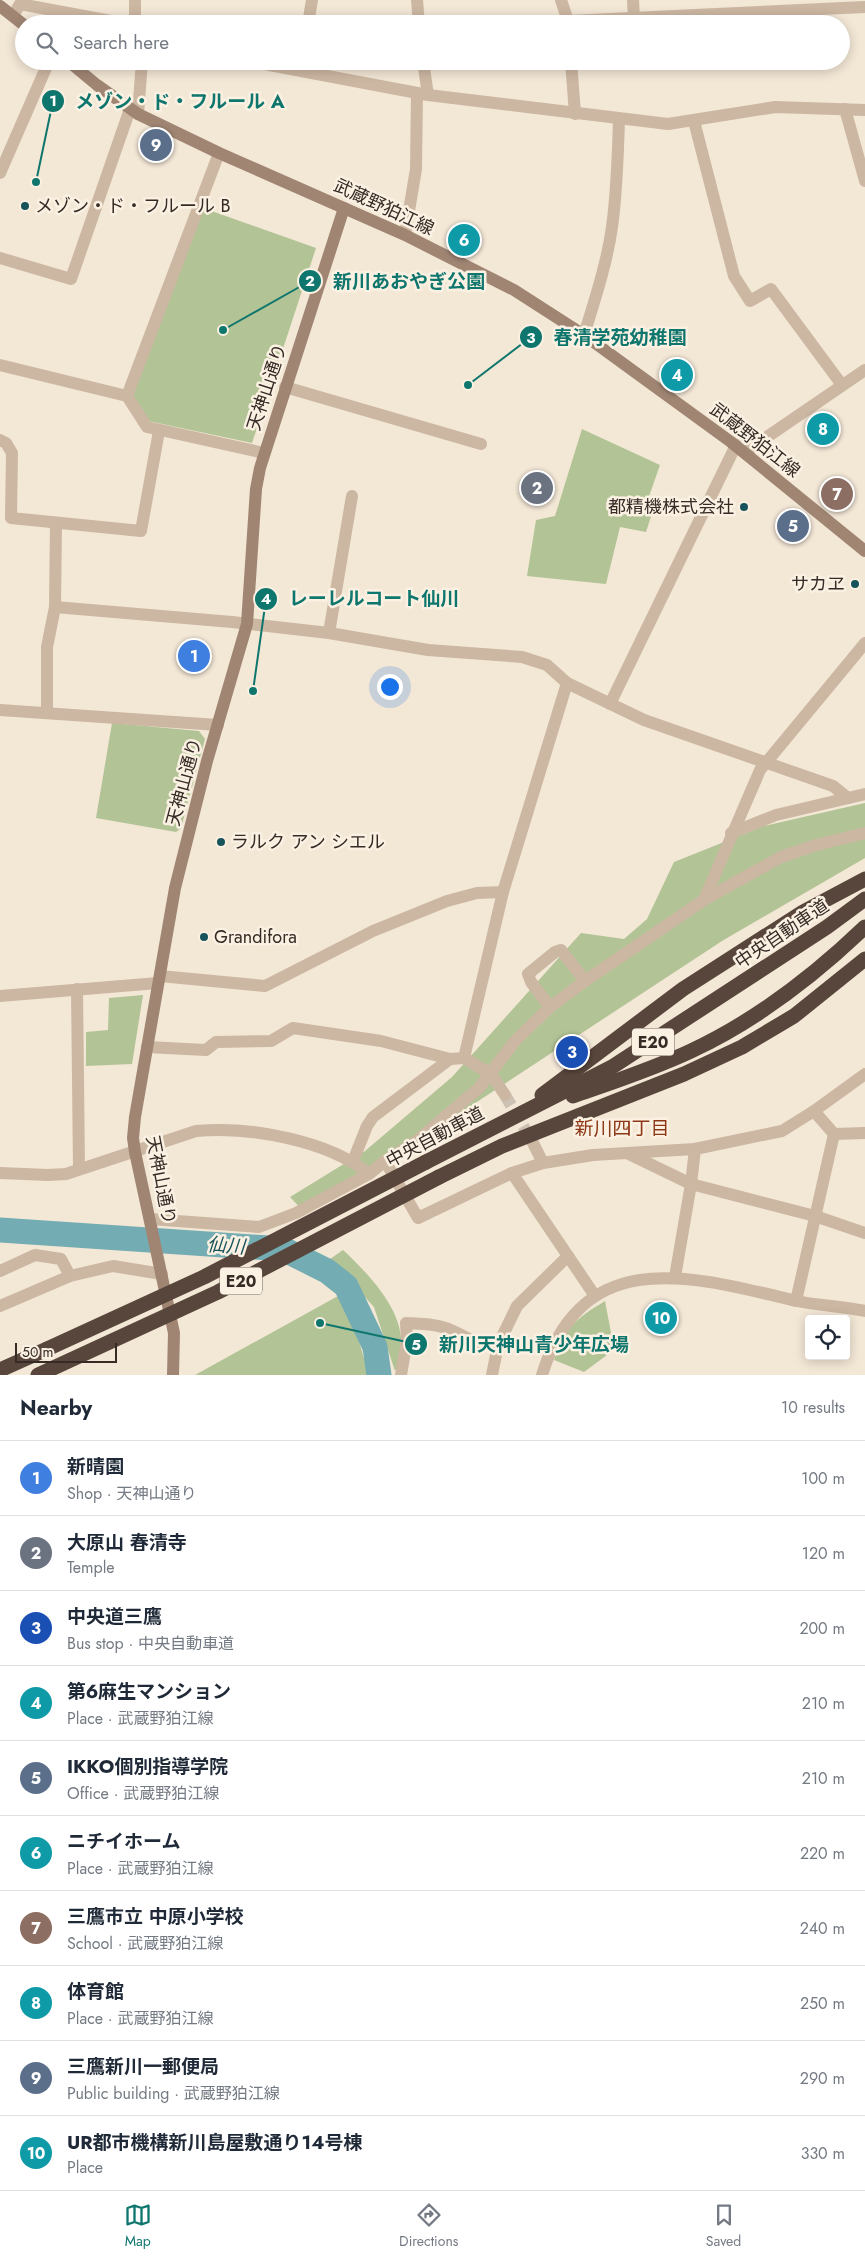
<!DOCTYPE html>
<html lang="en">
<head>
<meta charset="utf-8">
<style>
  :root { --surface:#fff; --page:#f6f6f7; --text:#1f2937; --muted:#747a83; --line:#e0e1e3; --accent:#0f766e }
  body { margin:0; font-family:Jost,"Noto Sans JP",sans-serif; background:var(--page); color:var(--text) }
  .controls { position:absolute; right:15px; bottom:15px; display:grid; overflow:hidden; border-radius:5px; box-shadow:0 2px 12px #0003 }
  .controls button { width:45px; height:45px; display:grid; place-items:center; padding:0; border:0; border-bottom:1px solid var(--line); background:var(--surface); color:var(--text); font:25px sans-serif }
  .scale { position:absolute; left:15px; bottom:12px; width:102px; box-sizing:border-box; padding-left:5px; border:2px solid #362b25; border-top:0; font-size:14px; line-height:18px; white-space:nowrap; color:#362b25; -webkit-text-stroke:4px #fbf1e3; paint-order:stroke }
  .you { position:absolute; left:389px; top:686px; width:18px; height:18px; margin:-12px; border:4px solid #fff; border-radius:50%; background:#1a73e8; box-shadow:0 0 0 8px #1a73e833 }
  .badge { display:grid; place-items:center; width:32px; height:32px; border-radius:50%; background:var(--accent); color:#fff; font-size:16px; font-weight:700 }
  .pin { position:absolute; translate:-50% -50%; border:2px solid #fff; box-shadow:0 1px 5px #0006 }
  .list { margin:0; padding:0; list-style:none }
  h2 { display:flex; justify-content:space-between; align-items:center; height:65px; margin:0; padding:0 20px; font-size:21px }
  h2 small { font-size:16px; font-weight:400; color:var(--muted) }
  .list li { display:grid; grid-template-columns:32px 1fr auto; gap:15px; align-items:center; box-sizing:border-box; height:75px; padding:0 20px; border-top:1px solid var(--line) }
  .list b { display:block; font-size:19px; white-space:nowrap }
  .list p { margin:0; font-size:16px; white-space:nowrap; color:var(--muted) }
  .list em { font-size:16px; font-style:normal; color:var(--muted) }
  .icon { flex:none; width:28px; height:28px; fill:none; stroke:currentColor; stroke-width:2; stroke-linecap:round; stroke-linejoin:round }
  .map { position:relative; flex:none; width:865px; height:1375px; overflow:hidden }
  .search { position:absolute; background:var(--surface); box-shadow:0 2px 12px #0003; left:15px; right:15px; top:15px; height:55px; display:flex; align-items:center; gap:12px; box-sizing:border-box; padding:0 18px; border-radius:28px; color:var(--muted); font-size:19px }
  .sheet { height:815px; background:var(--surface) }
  nav { display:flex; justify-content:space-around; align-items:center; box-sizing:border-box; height:70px; border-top:1px solid var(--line); background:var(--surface); font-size:14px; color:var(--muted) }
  nav a { display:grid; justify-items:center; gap:2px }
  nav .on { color:var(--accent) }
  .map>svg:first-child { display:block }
</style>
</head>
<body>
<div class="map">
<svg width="865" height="1375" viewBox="0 0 865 1375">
  <rect width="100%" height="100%" fill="#f3e7d6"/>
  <g fill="#b2c395">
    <polygon points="203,208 316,248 252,443 148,421 133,395"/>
    <polygon points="582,429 660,465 647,502 654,507 646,532 620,527 606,584 527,576 536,520 555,516"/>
    <polygon points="112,723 199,731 205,739 181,828 176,832 96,818"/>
    <polygon points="865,803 865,858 722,941 306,1214 290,1197 365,1151 452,1077 581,933 624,939 647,919 674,862 764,826"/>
    <polygon points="143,995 132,1064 86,1066 86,1032 108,1030 109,998"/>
    <path d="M343,1250C375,1280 418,1325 395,1371L374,1307L330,1259Z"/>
    <polygon points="338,1296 358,1338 369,1375 195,1375"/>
    <path d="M605,1301L612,1338L607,1355L584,1372L554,1360C567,1326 574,1320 605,1301Z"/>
  </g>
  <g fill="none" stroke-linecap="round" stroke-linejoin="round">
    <polyline stroke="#73adb3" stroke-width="25" points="0,1230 283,1249 327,1271 346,1286 375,1347 379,1375"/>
    <polyline stroke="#cdc1b3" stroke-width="12" stroke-dasharray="12 6" stroke-linecap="butt" points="505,1095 532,1141"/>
    <g stroke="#ccb7a2" stroke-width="12">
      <polyline points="135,0 135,24"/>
      <polyline points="417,0 419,24"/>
      <polyline points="561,0 569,24"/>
      <polyline points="633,0 634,18"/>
      <polyline points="13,16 20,4 127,24"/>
      <polyline points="568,21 865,7"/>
      <polyline points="308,24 312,0"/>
      <polyline points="248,61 428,95 668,124 775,107 865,110"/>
      <polyline points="423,61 428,95"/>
      <polyline points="571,61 575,114"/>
      <polyline points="845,109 865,181"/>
      <polyline points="138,114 142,61"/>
      <polyline points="694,121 734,276 750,301 771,289 842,385"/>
      <polyline points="0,173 49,61"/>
      <polyline points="405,235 416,169 417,93"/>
      <polyline points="0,258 71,279 130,109"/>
      <path d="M584,335C595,299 607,263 612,227C617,191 618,155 619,119"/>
      <polyline points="0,365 127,396 147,427 264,453"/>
      <polyline points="285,387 481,444"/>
      <polyline points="127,396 219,153"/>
      <polyline points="0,440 6,443 12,453 11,518 141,531 159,431"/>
      <polyline points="745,452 865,370"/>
      <polyline points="55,607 232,622 329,633 428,650 522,657 547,665 567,683 644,720 833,786 848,798"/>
      <polyline points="329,633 352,496"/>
      <polyline points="610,704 736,445"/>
      <polyline points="0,710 218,725"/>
      <polyline points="47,713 47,647 55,607 56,523"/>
      <polyline points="731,833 776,815 865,794"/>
      <polyline points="704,900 760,770 865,643"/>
      <polyline points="160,976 265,986 373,931 447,901 477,893 503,892"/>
      <polyline points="77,989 79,1169"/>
      <polyline points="0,996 158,983"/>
      <polyline points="550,1007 531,982 528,974 555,952 561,950 585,981"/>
      <polyline points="147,1047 206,1050 216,1042 271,1041 293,1028 381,1041 450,1059 464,1058 491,1074 505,1095"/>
      <polyline points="464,1058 503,892 567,683"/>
      <polyline points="834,1134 865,1133"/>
      <polyline points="532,1141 543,1163"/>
      <polyline points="627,1153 691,1184 815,1216 865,1233"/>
      <polyline points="353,1161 367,1126 373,1117 450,1059"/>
      <polyline points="385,1161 418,1218 512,1173 543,1163 593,1155 695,1149 782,1131 814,1111 865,1074"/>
      <path d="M0,1173L48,1175L66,1174L196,1131C248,1126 328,1140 369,1174"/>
      <polyline points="512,1173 595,1296"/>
      <polyline points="150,1219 259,1227 296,1213 369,1174 385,1161 415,1142 479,1088 515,1041 550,1007 585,981 704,900 781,857 816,845 865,833"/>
      <polyline points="0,1271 35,1255 61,1259 70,1276"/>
      <polyline points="675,1277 691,1184 695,1149"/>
      <polyline points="796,1301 834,1134 814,1111"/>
      <polyline points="0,1306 70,1276 113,1266 162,1274"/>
      <path d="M401,1375L407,1340L406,1323C422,1324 439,1324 453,1331C472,1339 474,1346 498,1345"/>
      <polyline points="492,1375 498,1345 517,1306 568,1256"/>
      <path d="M542,1375C583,1242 694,1277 797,1301C820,1306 843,1306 865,1311"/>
    </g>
    <g stroke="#a08573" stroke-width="12">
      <polyline points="0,6 24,25"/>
      <polyline points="68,61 97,85 138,114 219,153 405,235 514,290 584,335 731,442 865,551"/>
      <polyline points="173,1375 174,1333 135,1152 133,1138 135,1117 175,888 207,761 247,624 256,489 260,468 344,208"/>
    </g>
    <g stroke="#58453b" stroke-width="15">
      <polyline points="542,1095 683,989 803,912 865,879"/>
      <path d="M573,1096C613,1082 653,1069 691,1051C755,1021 814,976 865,927"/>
      <polyline points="426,1162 612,1067 827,927 865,899"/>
      <polyline points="439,1177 502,1146 684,1074 742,1047 794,1016 865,959"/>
      <polyline points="0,1370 47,1349"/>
    </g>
    <g stroke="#58453b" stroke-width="15">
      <polyline points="47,1349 204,1277 426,1162"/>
      <polyline points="38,1375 218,1292 439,1177"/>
    </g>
  </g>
  <g fill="#17535b" stroke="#fbf1e3" stroke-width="2">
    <circle cx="25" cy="206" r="5"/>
    <circle cx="744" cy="507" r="5"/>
    <circle cx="855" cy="584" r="5"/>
    <circle cx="221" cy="842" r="5"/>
    <circle cx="204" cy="937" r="5"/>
  </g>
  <g text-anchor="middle" stroke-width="5" stroke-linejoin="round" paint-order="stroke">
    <g fill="#fbf1e3" stroke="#71665e" stroke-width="1">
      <rect x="632" y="1028.5" width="42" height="27" rx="4"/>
      <rect x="220" y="1267.5" width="42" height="27" rx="4"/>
    </g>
    <g font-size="16" font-weight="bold" fill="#362b25">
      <text x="653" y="1048">E20</text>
      <text x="241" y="1287">E20</text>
    </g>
    <g font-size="18" fill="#362b25" stroke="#fbf1e3" text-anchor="start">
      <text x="35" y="212">メゾン・ド・フルール B</text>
      <text x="734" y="513" text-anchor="end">都精機株式会社</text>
      <text x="845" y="590" text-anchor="end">サカヱ</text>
      <text x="231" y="848">ラルク アン シエル</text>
      <text x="214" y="943">Grandifora</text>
    </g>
    <g font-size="18" fill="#362b25" stroke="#fbf1e3">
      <text transform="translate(384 207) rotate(25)" y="6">武蔵野狛江線</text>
      <text transform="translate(267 387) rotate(-72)" y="6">天神山通り</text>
      <text transform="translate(755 440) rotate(38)" y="6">武蔵野狛江線</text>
      <text transform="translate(184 782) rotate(-75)" y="6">天神山通り</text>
      <text transform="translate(782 934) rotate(-34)" y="6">中央自動車道</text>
      <text transform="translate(435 1137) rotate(-28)" y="6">中央自動車道</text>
      <text transform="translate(161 1180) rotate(79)" y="6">天神山通り</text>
    </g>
    <g font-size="19" fill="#8c3817" stroke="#fbf1e3">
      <text x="622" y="1135">新川四丁目</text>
    </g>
    <g font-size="19" font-style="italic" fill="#17535b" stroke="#fbf1e3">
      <text transform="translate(226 1245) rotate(4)" y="7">仙川</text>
    </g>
  </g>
  <path fill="none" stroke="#0f766e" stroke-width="2" d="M36 182L53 101M223 330L310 281M468 385L531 337M253 691L266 599M320 1323L416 1344"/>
  <g fill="#0f766e" stroke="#fbf1e3" stroke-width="2">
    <circle cx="36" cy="182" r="5"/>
    <circle cx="223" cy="330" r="5"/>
    <circle cx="468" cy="385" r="5"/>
    <circle cx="253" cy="691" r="5"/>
    <circle cx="320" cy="1323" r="5"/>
    <circle cx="53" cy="101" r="12"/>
    <circle cx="310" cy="281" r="12"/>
    <circle cx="531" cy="337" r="12"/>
    <circle cx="266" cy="599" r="12"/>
    <circle cx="416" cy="1344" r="12"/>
  </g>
  <g font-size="15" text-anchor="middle" font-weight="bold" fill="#fff">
    <text x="53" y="106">1</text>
    <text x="310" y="286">2</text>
    <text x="531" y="343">3</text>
    <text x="266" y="604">4</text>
    <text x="416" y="1350">5</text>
  </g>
  <g font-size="19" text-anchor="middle" font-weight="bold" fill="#0f766e" stroke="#fbf1e3" stroke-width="5" stroke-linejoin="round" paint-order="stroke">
    <text x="180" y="108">メゾン・ド・フルール A</text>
    <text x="409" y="288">新川あおやぎ公園</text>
    <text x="620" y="344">春清学苑幼稚園</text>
    <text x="374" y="605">レーレルコート仙川</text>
    <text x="534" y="1351">新川天神山青少年広場</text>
  </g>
</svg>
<div class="controls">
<button><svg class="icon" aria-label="locate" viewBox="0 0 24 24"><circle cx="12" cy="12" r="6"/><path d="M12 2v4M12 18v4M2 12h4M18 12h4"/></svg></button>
</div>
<div class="scale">50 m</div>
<div class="you"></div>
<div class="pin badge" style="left:194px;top:656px;background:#3f7fe0">1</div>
<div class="pin badge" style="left:537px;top:488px;background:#6b7280">2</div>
<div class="pin badge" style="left:572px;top:1052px;background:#1a4fb4">3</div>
<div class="pin badge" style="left:677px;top:375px;background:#0f9aa8">4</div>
<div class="pin badge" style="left:793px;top:526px;background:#5c6f8a">5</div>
<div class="pin badge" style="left:464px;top:240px;background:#0f9aa8">6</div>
<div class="pin badge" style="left:837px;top:494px;background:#8d6e63">7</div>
<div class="pin badge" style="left:823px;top:429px;background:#0f9aa8">8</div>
<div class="pin badge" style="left:156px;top:145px;background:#5c6f8a">9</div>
<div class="pin badge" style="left:661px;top:1318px;background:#0f9aa8">10</div>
<div class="search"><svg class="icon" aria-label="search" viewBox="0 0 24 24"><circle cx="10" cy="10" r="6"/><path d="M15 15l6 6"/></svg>Search here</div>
</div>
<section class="sheet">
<h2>Nearby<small>10 results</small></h2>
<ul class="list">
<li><span class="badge" style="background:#3f7fe0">1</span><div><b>新晴園</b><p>Shop · 天神山通り</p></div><em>100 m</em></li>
<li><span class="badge" style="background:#6b7280">2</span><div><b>大原山 春清寺</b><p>Temple</p></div><em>120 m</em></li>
<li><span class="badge" style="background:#1a4fb4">3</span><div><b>中央道三鷹</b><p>Bus stop · 中央自動車道</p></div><em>200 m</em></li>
<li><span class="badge" style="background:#0f9aa8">4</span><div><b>第６麻生マンション</b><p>Place · 武蔵野狛江線</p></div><em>210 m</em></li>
<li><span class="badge" style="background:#5c6f8a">5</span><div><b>IKKO個別指導学院</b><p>Office · 武蔵野狛江線</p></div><em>210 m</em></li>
<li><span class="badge" style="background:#0f9aa8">6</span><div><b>ニチイホーム</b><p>Place · 武蔵野狛江線</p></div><em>220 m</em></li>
<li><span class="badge" style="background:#8d6e63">7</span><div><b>三鷹市立 中原小学校</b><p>School · 武蔵野狛江線</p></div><em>240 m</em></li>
<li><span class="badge" style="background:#0f9aa8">8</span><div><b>体育館</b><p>Place · 武蔵野狛江線</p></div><em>250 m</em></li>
<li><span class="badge" style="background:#5c6f8a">9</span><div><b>三鷹新川一郵便局</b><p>Public building · 武蔵野狛江線</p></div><em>290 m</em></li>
<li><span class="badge" style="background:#0f9aa8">10</span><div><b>UR都市機構新川島屋敷通り14号棟</b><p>Place</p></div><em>330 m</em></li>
</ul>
</section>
<nav>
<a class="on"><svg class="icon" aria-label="map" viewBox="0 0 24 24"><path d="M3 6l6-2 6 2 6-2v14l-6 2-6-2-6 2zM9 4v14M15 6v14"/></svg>Map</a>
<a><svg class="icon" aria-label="directions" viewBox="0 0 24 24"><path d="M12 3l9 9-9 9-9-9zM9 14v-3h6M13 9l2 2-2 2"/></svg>Directions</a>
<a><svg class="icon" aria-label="saved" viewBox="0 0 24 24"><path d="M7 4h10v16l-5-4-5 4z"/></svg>Saved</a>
</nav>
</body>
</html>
